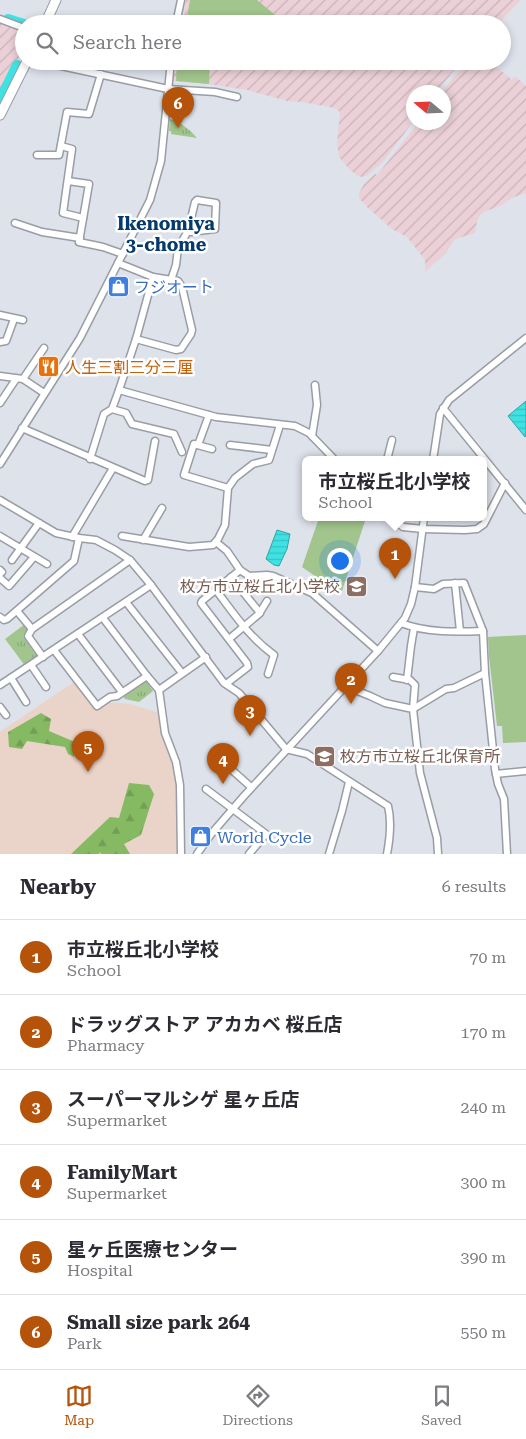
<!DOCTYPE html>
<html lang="en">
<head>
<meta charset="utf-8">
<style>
  :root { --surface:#fff; --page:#f2f2f3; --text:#2b2b33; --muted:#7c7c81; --line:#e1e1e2; --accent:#b45309 }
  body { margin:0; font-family:"Roboto Serif","Noto Sans JP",serif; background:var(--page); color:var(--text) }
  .compass { position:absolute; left:406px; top:85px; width:45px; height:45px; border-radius:50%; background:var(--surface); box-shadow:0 2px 8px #0003; rotate:289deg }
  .you { position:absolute; left:339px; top:560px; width:18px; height:18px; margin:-12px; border:4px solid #fff; border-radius:50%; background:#1a73e8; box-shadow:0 0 0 8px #1a73e833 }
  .badge { display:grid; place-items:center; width:32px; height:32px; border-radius:50%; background:var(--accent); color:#fff; font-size:16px; font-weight:700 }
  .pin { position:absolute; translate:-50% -41px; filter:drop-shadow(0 1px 2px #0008) }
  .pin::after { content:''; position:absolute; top:26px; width:18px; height:15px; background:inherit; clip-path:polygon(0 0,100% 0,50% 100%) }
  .popup { position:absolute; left:302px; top:456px; width:185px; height:65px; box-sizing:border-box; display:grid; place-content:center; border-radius:8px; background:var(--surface); filter:drop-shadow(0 1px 4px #0005); font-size:16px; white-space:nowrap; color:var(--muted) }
  .popup b { font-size:19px; color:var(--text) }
  .popup::after { content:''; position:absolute; left:50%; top:100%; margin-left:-10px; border:10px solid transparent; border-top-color:var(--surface) }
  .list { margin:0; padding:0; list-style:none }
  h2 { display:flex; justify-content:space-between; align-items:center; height:65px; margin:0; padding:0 20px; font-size:21px }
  h2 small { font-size:16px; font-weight:400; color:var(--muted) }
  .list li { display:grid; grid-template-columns:32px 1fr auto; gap:15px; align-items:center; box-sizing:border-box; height:75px; padding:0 20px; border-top:1px solid var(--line) }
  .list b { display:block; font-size:19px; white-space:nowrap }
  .list p { margin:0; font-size:16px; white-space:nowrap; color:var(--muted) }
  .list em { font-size:16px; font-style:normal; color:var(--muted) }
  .icon { flex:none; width:28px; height:28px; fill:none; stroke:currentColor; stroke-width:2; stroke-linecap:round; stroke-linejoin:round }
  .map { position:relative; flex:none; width:526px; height:854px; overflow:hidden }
  .search { position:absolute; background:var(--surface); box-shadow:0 2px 8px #0003; left:15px; right:15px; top:15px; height:55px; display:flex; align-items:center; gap:12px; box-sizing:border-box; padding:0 18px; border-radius:28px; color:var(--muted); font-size:19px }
  .sheet { height:515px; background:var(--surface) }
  nav { display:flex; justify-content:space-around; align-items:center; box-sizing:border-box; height:70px; border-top:1px solid var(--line); background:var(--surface); font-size:14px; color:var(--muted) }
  nav a { display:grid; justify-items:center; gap:2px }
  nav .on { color:var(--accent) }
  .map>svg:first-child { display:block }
</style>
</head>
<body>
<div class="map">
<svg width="526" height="854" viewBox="0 0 526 854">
  <defs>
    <pattern id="industrial-furrows" width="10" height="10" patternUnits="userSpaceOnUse" patternTransform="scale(1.25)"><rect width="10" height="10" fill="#ebd1d7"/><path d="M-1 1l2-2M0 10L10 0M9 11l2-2" fill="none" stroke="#c9b3b8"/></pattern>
    <pattern id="grass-tufts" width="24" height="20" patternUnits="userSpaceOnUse" patternTransform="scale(1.25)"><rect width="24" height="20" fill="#a1c58c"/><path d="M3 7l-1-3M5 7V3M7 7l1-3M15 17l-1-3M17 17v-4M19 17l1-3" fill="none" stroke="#8aa878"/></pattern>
    <pattern id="forest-firs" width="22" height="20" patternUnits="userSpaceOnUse" patternTransform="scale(1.25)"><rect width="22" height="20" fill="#85ba63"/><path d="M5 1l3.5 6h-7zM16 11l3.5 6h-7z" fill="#729f55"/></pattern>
    <pattern id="water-rules" width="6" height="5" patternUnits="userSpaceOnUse" patternTransform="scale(1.25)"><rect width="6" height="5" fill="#3ee2e2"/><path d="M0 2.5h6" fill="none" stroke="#36c1c1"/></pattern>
  </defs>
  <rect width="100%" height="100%" fill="#dde2eb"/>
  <g fill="url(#industrial-furrows)">
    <polygon points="186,0 521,0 498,24 182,24"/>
    <polygon points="0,22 24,30 24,46 0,97"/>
    <polygon points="176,61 463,61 450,75 437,92 414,92 413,122 382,163 366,176 362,177 358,176 349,169 339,157 337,142 340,112 335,108 302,102 287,101 247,90 209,84 173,81"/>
    <polygon points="469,61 490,61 512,80 515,76 526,86 526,193 514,197 500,206 486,211 481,214 477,221 475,233 455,239 446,253 425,272 425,260 407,237 392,229 367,207 359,198 359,193 364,184 375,174 377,175 418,123 444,122 444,92 442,92 452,79"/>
  </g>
  <polygon fill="#ead3c8" points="74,682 95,710 108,702 130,704 159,713 164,735 174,762 177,781 179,854 0,854 0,732"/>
  <g fill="url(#grass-tufts)">
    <path d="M170,119C181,122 190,130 197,138L171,134V131H169Z"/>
    <polygon points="25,624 29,629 29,632 23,636 37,656 36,659 26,667 5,639"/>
    <polygon points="141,682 147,682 153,691 139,702 125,699 123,696"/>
  </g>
  <g fill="url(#forest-firs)">
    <polygon points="41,713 51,719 49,731 75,742 74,757 68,754 65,747 27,741 22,749 9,747 8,732"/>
    <polygon points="129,783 149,785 154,794 141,835 124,844 130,854 101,854 100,852 99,854 71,854 110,817 119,818"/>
  </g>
  <g fill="#a1c58c">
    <polygon points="190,0 257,0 280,19 276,24 186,24"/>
    <polygon points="177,61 210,61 209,84 176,81"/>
    <polygon points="319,518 359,518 365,521 341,594 302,567"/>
    <polygon points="526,635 526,742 503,743 502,726 497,726 489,656 488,637"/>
  </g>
  <g fill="url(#water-rules)" stroke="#31a5a6">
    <polygon points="526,401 526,436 525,437 508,416"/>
    <polygon points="277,530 290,534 287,549 279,566 274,565 266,559"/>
  </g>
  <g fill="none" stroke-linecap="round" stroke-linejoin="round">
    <g stroke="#3ee2e2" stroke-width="10">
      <polyline points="8,19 24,24"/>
      <polyline points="0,100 17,65"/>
    </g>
    <defs>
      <g id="minor">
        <polyline points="0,19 24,28"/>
        <polyline points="176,24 181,0"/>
        <polyline points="38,61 168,89 215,92 237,97"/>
        <polyline points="61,146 72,149 63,213 83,218"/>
        <polyline points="37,155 59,155 67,112 89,114 101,74"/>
        <polyline points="68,181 89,184 79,242 103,247 123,254"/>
        <polyline points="15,223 42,232 80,238"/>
        <polyline points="118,263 153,277 178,281 182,287 192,330 191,334 181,349 176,350 136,339"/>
        <polyline points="171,280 176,265 178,248 188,231 195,202 197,200 216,203 215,229 190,232 188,231"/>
        <polyline points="0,315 23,320"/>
        <polyline points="0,342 6,341 14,319"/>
        <polyline points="0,376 23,379 44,393"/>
        <polyline points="23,379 44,348"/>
        <polyline points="119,390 216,417 295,426 309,433 335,460"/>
        <polyline points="0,403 16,379"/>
        <polyline points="443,408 526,510"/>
        <polyline points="112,409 126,413 132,424 174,434 182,452"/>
        <polyline points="22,428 145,481 148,480 155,441"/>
        <polyline points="312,436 317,405 315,385"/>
        <polyline points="198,445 209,415"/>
        <polyline points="230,445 272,450"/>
        <polyline points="212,449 194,444 184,475 228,488"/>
        <polyline points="90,459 104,414 112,409 119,390 136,339 153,277"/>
        <polyline points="387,460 392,440"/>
        <polyline points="433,460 440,414 449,400 526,338"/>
        <polyline points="0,464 80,338 150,200 161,161 171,61"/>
        <path d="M0,500L56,533L79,538L96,540L115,550L130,560L151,585L224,683L239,693L286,749L307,754L388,806C392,822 390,838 387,854"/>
        <polyline points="391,518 403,527 423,529 465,530 477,529 484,524 505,483"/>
        <polyline points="0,536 47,564"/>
        <polyline points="122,536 189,547 213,545 218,539 225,525 228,488 235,478 253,464 269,460 280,425"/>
        <polyline points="72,537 113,468"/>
        <polyline points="143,540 162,508"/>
        <polyline points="216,542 227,551 240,570 249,576 267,575 273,576 312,593 378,651"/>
        <polyline points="12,560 39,523"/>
        <polyline points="0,570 2,572 0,574"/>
        <polyline points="231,577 260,613"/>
        <polyline points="0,578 9,586 34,557"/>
        <polyline points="455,583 460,631"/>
        <polyline points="415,587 434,589 443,584 464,583 483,631 485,673 495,769 498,784 504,799 507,854"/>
        <path d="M216,590C234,614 249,637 274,655L268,674"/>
        <polyline points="126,602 182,673"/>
        <polyline points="17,611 32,629"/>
        <polyline points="0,617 4,620 7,619 74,561 79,538"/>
        <polyline points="103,618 147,676 159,690 206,657"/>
        <path d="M401,623C427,633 456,632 483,631"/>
        <polyline points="78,634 122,692"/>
        <polyline points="229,639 259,614 267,601"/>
        <polyline points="54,650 97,706 110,697 117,696 147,676"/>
        <polyline points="43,657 28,636 32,629 130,560"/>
        <polyline points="31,665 46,687"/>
        <polyline points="393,677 410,680 415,685 413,709"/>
        <polyline points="11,678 26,702"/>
        <polyline points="407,680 411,646 414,628"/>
        <polyline points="226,684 248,667 247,663 201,603 202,601 240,570"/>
        <polyline points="0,685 151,585"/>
        <polyline points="345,686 370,696 385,703 413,709 420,773 437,838 438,854"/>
        <polyline points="159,690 165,733 176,762 180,785 181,854"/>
        <polyline points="0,707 6,715"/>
        <polyline points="413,709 446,689 454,688 485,673"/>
        <polyline points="214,754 251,787"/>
        <polyline points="496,774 526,771"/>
        <polyline points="206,789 266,834 249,854"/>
        <polyline points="197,854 212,833 244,796 378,651 405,618 411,604 415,587 424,518"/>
        <polyline points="329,854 342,811 349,782"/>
      </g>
      <g id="highway">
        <polyline points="45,24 56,0"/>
        <polyline points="0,115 27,61"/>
      </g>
    </defs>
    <use href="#minor" stroke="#999da5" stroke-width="9"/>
    <use href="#highway" stroke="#999da5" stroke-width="11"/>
    <use href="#minor" stroke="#fff" stroke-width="6"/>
    <use href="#highway" stroke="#fff" stroke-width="9"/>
  </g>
  <defs>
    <symbol id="shop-square" viewBox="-11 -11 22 22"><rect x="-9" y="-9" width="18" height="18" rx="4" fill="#3f7fe0" stroke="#fff"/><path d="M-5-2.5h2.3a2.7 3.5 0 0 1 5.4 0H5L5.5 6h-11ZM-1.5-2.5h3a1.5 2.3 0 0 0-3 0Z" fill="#fff"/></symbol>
    <symbol id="restaurant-square" viewBox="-11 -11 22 22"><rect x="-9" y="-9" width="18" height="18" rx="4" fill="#e8710a" stroke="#fff"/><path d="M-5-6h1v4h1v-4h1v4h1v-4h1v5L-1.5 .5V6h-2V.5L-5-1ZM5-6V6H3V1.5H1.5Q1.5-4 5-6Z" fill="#fff"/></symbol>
    <symbol id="school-square" viewBox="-11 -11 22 22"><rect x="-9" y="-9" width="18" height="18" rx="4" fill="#8d6e63" stroke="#fff"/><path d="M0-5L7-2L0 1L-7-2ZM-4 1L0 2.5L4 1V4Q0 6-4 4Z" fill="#fff"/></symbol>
  </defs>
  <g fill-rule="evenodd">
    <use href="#shop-square" x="106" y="274" width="25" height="25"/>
    <use href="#restaurant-square" x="36" y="354" width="25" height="25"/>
    <use href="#school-square" x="344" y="574" width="25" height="25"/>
    <use href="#school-square" x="312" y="744" width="25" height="25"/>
    <use href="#shop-square" x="188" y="824" width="25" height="25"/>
  </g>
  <g text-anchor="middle" stroke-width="5" stroke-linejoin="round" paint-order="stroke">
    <g font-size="16" fill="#366cbe" stroke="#fff" text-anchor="start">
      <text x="134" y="293">フジオート</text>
      <text x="217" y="843">World Cycle</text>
    </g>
    <g font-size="16" fill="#c56008" stroke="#fff" text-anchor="start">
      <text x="65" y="373">人生三割三分三厘</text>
    </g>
    <g font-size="16" fill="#785e54" stroke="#fff" text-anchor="end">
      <text x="340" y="592">枚方市立桜丘北小学校</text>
      <text x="340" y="762" text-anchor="start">枚方市立桜丘北保育所</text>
    </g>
    <g font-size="18" font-weight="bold" fill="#053a6c" stroke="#fff">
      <text x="166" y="230">Ikenomiya<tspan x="166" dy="21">3-chome</tspan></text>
    </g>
  </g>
</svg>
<svg class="compass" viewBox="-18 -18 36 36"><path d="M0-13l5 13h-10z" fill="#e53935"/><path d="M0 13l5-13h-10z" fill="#7c7c81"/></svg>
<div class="you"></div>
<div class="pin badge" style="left:395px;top:579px">1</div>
<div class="popup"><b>市立桜丘北小学校</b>School</div>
<div class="pin badge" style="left:351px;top:704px">2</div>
<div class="pin badge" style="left:250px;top:736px">3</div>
<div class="pin badge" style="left:223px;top:784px">4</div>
<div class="pin badge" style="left:88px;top:772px">5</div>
<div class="pin badge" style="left:178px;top:128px">6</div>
<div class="search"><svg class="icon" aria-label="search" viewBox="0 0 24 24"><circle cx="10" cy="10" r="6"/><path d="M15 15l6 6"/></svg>Search here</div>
</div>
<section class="sheet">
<h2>Nearby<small>6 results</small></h2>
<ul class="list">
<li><span class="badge">1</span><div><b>市立桜丘北小学校</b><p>School</p></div><em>70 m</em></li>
<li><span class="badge">2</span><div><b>ドラッグストア アカカベ 桜丘店</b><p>Pharmacy</p></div><em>170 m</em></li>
<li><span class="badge">3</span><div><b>スーパーマルシゲ 星ヶ丘店</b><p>Supermarket</p></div><em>240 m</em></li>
<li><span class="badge">4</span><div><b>FamilyMart</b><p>Supermarket</p></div><em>300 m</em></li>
<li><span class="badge">5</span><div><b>星ヶ丘医療センター</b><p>Hospital</p></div><em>390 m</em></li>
<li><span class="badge">6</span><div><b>Small size park 264</b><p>Park</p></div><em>550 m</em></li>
</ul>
</section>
<nav>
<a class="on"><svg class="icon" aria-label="map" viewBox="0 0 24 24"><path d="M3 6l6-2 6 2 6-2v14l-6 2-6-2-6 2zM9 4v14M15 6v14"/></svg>Map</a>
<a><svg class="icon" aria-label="directions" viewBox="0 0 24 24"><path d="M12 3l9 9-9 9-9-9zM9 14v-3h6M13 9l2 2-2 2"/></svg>Directions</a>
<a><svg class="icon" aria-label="saved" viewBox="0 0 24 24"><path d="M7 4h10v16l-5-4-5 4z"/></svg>Saved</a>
</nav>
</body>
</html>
